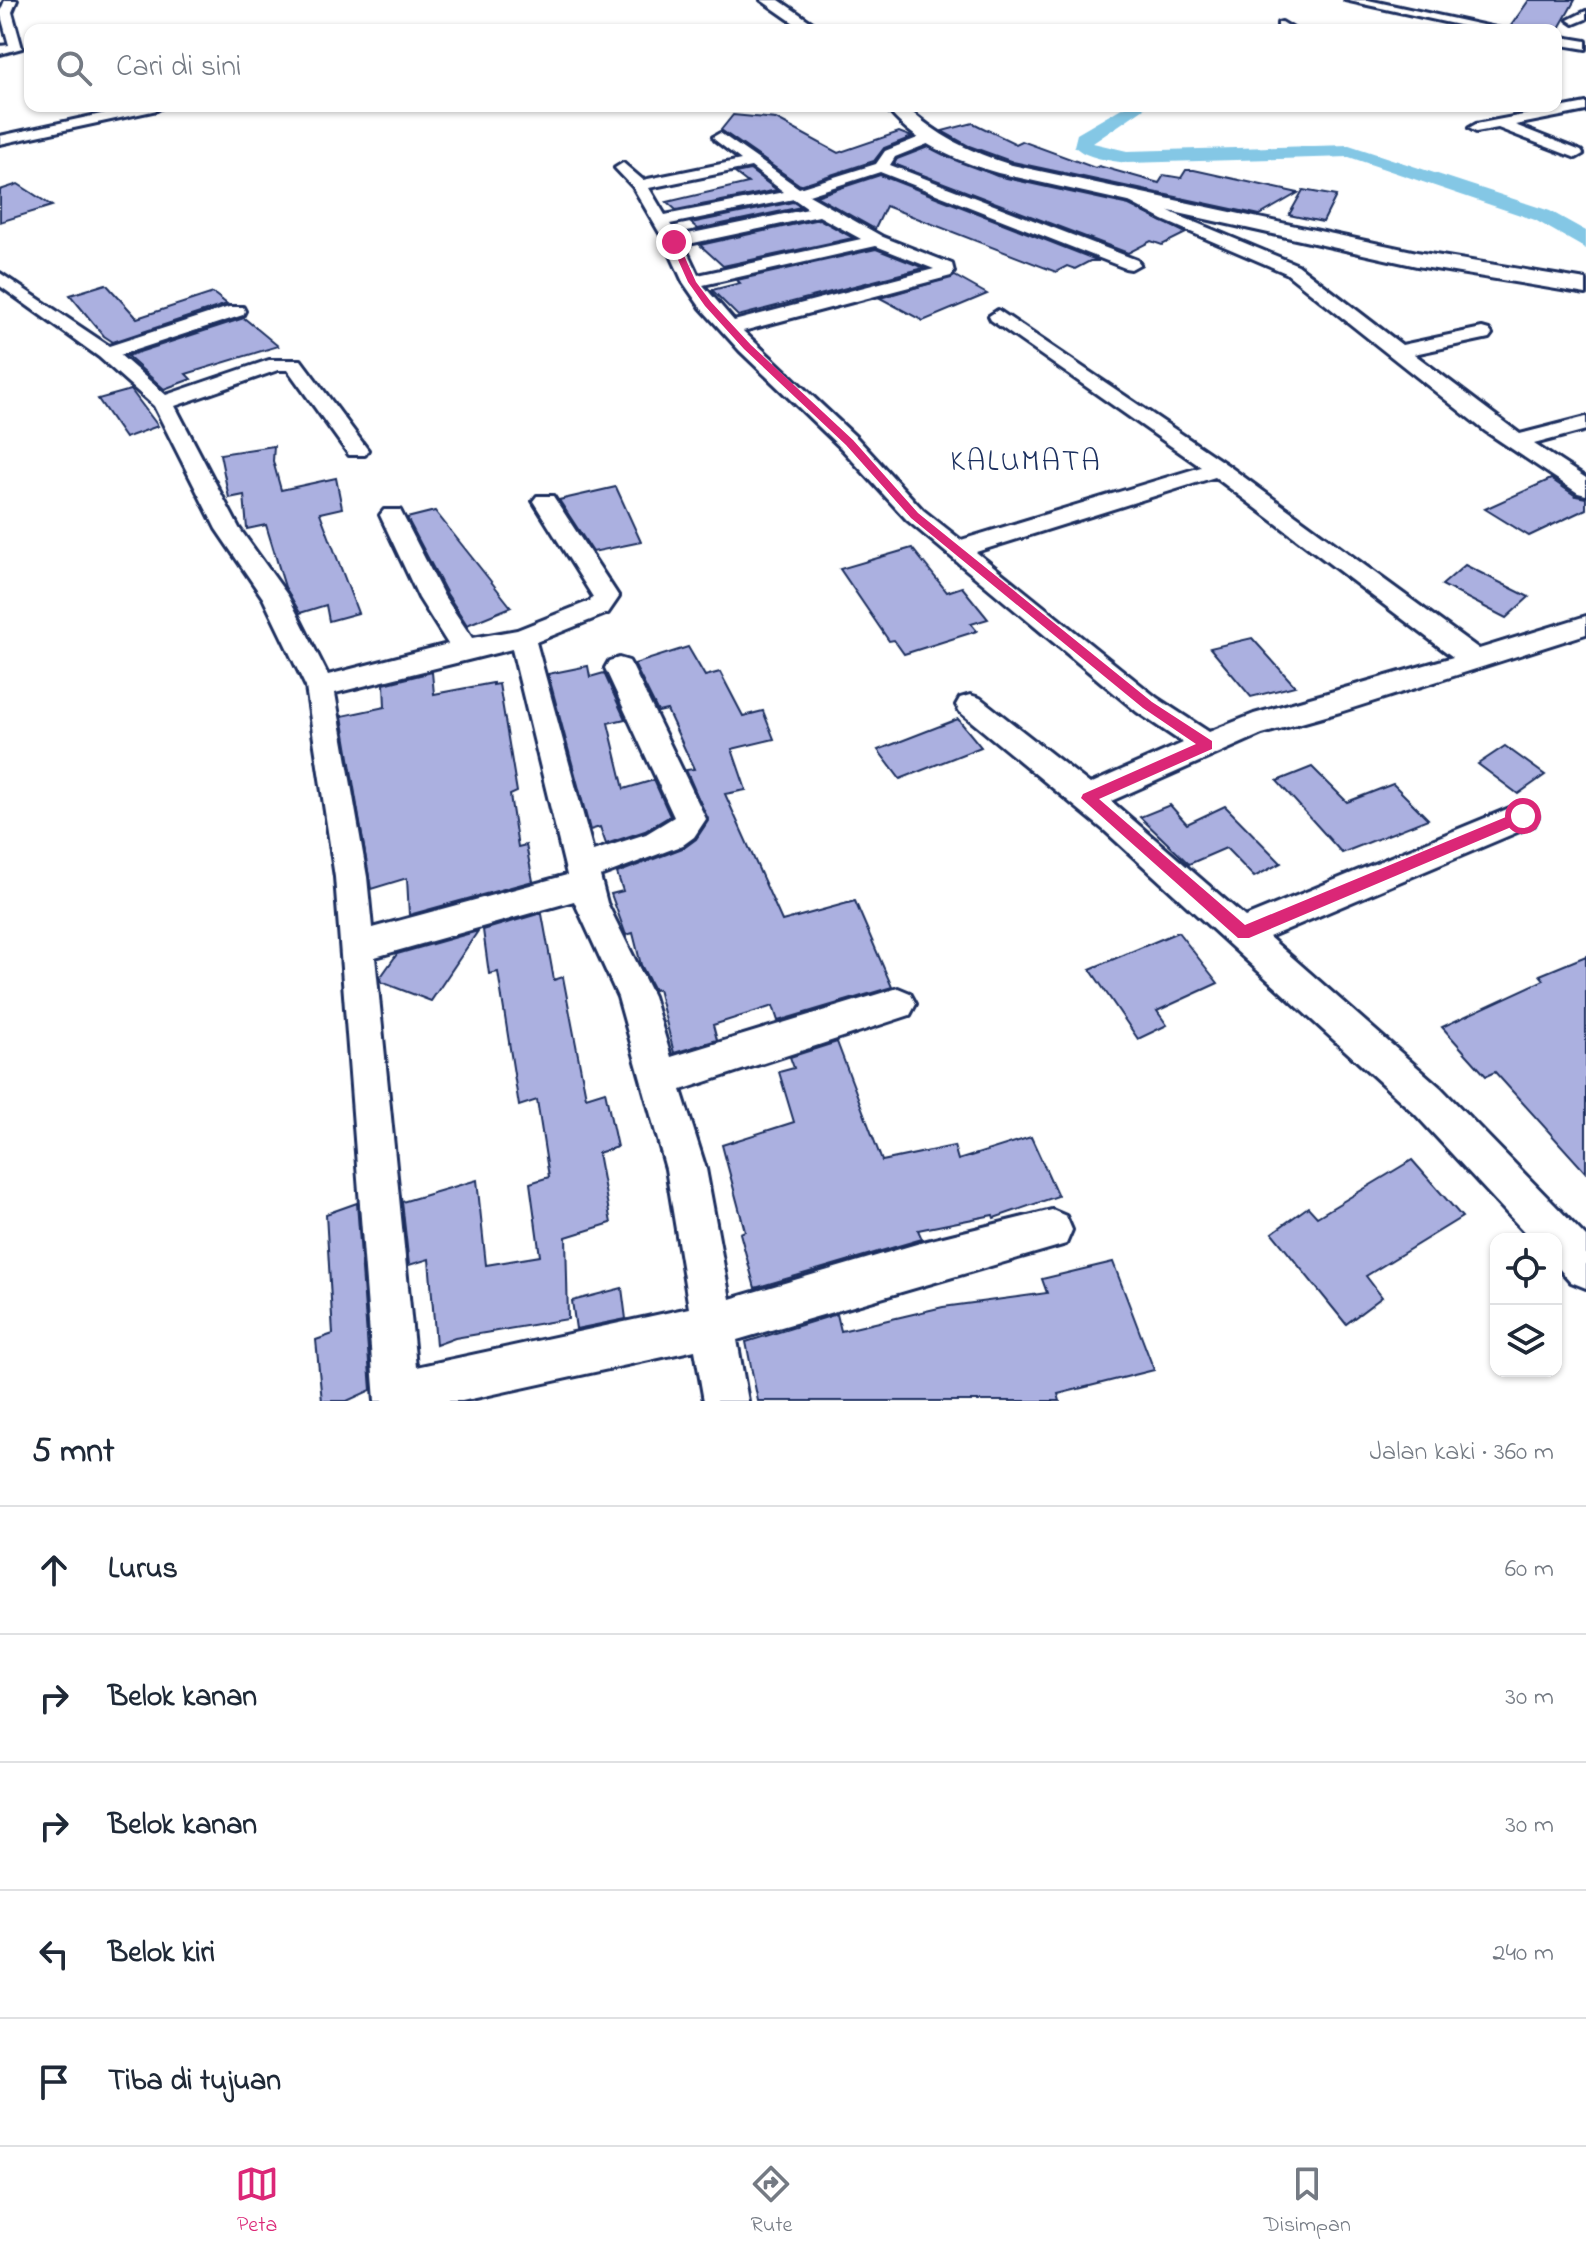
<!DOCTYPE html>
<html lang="id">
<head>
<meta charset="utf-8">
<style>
  :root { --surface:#fff; --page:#f2f2f3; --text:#1f2937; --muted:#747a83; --line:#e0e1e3; --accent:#db2777 }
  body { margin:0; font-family:"Indie Flower",sans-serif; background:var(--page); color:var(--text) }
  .controls { position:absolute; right:24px; bottom:24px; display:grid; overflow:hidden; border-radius:16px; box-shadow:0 2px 6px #0004 }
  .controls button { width:72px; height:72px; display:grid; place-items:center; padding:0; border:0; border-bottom:2px solid var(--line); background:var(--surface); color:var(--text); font:40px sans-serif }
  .stop { position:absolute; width:24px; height:24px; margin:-18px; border:6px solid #db2777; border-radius:50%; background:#fff }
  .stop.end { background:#db2777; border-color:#fff; box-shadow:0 2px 8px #0008 }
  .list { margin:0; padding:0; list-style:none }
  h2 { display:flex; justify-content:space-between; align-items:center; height:104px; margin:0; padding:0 32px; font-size:34px }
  h2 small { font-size:26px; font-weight:400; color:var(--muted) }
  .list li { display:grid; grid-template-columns:52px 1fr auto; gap:24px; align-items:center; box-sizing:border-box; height:128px; padding:0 32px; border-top:2px solid var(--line) }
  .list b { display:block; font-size:30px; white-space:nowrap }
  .list em { font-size:26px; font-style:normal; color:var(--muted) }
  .icon { flex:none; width:44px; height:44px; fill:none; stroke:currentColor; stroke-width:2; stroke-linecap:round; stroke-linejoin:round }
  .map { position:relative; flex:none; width:1586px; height:1401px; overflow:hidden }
  .search { position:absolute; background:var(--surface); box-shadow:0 2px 6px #0004; left:24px; right:24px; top:24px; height:88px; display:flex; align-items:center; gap:20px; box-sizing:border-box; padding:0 28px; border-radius:16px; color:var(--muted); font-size:30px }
  .sheet { height:744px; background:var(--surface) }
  nav { display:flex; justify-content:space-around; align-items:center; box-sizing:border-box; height:112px; border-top:2px solid var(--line); background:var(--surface); font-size:22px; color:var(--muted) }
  nav a { display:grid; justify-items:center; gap:4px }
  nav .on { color:var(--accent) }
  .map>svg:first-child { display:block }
</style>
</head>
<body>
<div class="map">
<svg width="1586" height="1401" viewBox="0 0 1586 1401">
  <rect width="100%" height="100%" fill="#fff"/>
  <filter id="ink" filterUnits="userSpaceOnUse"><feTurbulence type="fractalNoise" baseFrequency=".0125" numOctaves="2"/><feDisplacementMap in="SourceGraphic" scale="16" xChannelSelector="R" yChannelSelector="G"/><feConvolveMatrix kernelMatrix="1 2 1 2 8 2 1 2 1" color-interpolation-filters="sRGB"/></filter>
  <g filter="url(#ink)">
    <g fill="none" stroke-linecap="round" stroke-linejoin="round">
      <path fill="#84c7e5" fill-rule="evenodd" d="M1125,106H1147L1093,143L1127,151L1349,145L1550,211L1586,231V249L1535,220L1349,157L1127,163C1109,160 1087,159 1074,146L1077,134Z"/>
    </g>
    <g fill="#abb0e0" stroke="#1b2f5e" stroke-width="2">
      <polygon points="1529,0 1575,0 1558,30 1508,30"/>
      <polygon points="733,115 776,119 838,153 899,132 912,137 884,148 874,161 800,185 721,130"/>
      <polygon points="973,123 1016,144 1022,141 1095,168 1099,166 1159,183 1164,175 1181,178 1186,170 1194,170 1298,193 1260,215 1013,162 969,146 942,131"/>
      <polygon points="928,147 997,176 1129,205 1186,233 1162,245 1151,241 1128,253 894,164 897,159"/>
      <polygon points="750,170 777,190 676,210 667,202 748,183 735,173"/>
      <polygon points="880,175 1099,261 1090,261 1075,269 1067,266 1056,272 886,206 875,229 816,196"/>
      <polygon points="18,184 52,206 0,222 0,190"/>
      <polygon points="1303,190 1336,196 1323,222 1289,215"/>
      <polygon points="793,202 801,207 698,229 691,223"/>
      <polygon points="819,219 853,238 723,266 700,245"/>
      <polygon points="876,249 924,268 738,316 712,290 740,283 737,280"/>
      <polygon points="955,276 987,294 923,321 880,298"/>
      <polygon points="106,284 137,318 213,293 227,304 113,342 104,336 70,295"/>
      <polygon points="244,318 278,346 186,374 191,379 164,389 127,356"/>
      <polygon points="131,390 158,426 125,438 98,399"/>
      <polygon points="274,446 273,461 281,490 336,478 342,508 320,513 358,613 329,621 326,605 300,613 285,587 266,525 247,529 244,495 229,498 220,454"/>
      <polygon points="1551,479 1576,496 1586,498 1586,509 1529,536 1485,509"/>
      <polygon points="616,487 641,542 593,552 559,500"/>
      <polygon points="435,511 489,579 511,607 467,625 447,594 407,518"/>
      <polygon points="912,548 947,592 962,587 988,619 971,624 977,631 904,654 894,640 889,641 840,569"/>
      <polygon points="1465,565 1529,597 1506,618 1442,585"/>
      <polygon points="1252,638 1295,686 1251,697 1210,648"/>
      <polygon points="688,647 705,676 720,672 743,716 763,711 774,739 732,749 746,790 725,794 782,921 855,901 892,987 778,1021 773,1006 713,1025 717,1040 674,1053 658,989 654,990 641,965 633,933 626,935 611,894 623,891 617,873 685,847 696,839 708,821 686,770 694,769 667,710 658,712 634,664"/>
      <polygon points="588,666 590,677 604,673 625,719 608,723 624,789 654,780 670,816 645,831 606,844 600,827 590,830 548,674"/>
      <polygon points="432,672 434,694 493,683 493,685 499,684 517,792 510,795 518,847 526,845 533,881 409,915 407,878 371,889 342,716 385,707 384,684"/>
      <polygon points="958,719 981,747 900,779 878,750"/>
      <polygon points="1505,746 1545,775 1518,794 1478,764"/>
      <polygon points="1312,767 1347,802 1393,784 1428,819 1342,853 1277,781"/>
      <polygon points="1170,805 1187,824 1225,806 1281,863 1254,877 1226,848 1189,864 1140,817"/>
      <polygon points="538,914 542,914 554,980 563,977 586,1097 605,1091 617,1147 598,1153 611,1223 566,1237 568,1319 455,1338 436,1345 429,1259 409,1265 402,1202 477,1180 486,1265 540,1256 530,1183 549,1177 537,1100 519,1106 498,972 489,974 483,930"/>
      <polygon points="478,931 431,1001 381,982 380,978 397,954"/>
      <polygon points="1178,932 1218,983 1157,1011 1167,1025 1138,1039 1090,969"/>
      <polygon points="1586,956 1586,1173 1495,1072 1486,1076 1442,1027 1544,980 1540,975"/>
      <polygon points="837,1042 882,1161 954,1146 958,1160 1031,1137 1058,1196 994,1218 993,1215 918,1230 922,1239 755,1288 740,1233 745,1231 722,1145 794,1122 779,1072 794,1068 790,1057"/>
      <polygon points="1412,1160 1462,1217 1366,1276 1382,1297 1346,1324 1272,1233 1308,1207 1317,1217"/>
      <polygon points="357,1203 371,1390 347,1401 322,1401 316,1340 333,1334 326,1214"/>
      <polygon points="1113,1262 1154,1370 1058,1394 1060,1401 758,1401 746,1342 837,1314 841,1331 943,1307 1047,1293 1042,1279"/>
      <polygon points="622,1288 626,1319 576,1329 572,1301"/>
    </g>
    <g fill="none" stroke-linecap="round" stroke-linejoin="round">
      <defs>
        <g id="street">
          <polygon points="5,0 17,0 12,12 22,48 0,54 0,46 9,45 0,12"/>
          <polygon points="1345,0 1368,0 1505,30 1481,30"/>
          <polygon points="1586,11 1586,19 1574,24 1568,20"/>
          <polygon points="1282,22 1295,30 1278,29 1278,23"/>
          <polygon points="1556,36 1586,41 1586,49 1556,44"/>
          <polygon points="1586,103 1586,111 1515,125 1581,151 1583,154 1576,158 1498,128 1476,132 1469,128 1476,124"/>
          <polygon points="138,106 164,106 157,110 0,144 0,136"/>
          <path d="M720,133L799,188L876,164L885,151L925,135H935V141L895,157L890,165L1137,260L1140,264L1131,269L1125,268L880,172L809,195L883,237L952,264L954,272L951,276L743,331L857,438L923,510L961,540L1201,467L991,320L989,316L998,310L1226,464L1479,649L1586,616V634L1340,712L1262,734L1111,801L1245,917L1512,807L1523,804L1534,807L1538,816L1534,825L1269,937L1441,1088L1586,1237V1288L1571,1282L1556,1265V1239H1531L1415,1114L1105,831L960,712L956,705L960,698L970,695L980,698L1090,784L1183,743L1137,712L907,520L841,448L740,351L701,308L683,282L665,242L633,187L615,168L623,163L643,180L741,160L715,140L713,137ZM751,167L784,192L665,215L649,188ZM794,199L808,209L678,236L670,224ZM819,216L861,239L698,275L684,245ZM876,246L934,269L734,321L703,285ZM1215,477L1453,657L1254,714L1209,732L1157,698L976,552Z"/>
          <polygon points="1128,190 1175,214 1298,265 1402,345 1482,328 1489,330 1492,334 1489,338 1414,354 1520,434 1586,417 1586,430 1534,444 1586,478 1586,495 1578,493 1485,431 1286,273 1163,220 1122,198 1122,192"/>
          <path d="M0,273L109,346L229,307H243L245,311L243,315L120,355L166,395L269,360H301L368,450L365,455H349L288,370H278L175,406L239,528L288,596L328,675L448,644L419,598L380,515L384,510H400L444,596L472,638L517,630L590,601L593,597L533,501L537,496H553L619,597L608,613L536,642L593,851L646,834L674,817L605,668L609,661L619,658L629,661L633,668L706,819L694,837L683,845L600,876L607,903L653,996L671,1057L898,988L910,993L916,1004L910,1015L681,1090L706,1169L730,1299L927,1241L1052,1210L1066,1216L1072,1230L1066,1244L737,1340L748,1401H704L695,1350L462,1401H375L335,877L306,687L263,598L216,529L154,406L99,357L0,286ZM512,649L567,875L372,928L367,877L335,693ZM574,901L618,997L666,1169L689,1308L416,1367L375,957Z"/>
        </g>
        <g id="secondary">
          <polygon points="761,0 779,0 823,30 804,30"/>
          <path d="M885,106H905C937,136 970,152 1012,165L1417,252L1586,280V294L1417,266L998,173C954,160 913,143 885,106Z"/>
        </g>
      </defs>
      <use href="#street" stroke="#1b2f5e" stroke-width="6"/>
      <use href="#secondary" stroke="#1b2f5e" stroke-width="6"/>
      <use href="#street" fill="#fff" fill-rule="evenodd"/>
      <use href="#secondary" fill="#fff" fill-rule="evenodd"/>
    </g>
  </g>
  <polygon fill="#db2777" points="674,239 678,242 696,282 711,302 751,345 853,440 918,513 1152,702 1212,741 1212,749 1099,799 1245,925 1518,812 1528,812 1528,820 1249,938 1238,938 1081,798 1083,794 1196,744 1143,708 911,518 846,445 744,349 705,306 688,282 670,242"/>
  <g text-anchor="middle" stroke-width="6" stroke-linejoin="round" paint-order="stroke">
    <g font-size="30" letter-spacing="2" fill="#1b2f5e" stroke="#fff">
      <text x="1026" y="470">KALUMATA</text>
    </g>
  </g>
</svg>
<div class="controls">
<button><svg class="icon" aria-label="locate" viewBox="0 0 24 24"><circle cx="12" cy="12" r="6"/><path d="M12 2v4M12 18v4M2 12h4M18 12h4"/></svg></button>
<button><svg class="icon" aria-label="layers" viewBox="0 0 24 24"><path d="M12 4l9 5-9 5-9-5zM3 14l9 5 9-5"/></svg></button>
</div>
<div class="stop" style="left:1523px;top:816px"></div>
<div class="stop end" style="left:674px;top:242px"></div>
<div class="search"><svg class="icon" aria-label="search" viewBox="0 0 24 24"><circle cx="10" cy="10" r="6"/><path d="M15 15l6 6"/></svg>Cari di sini</div>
</div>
<section class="sheet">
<h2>5 mnt<small>Jalan kaki · 360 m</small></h2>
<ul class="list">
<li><svg class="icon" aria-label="ahead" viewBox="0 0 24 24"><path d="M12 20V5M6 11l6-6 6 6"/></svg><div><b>Lurus</b></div><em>60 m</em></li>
<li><svg class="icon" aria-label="right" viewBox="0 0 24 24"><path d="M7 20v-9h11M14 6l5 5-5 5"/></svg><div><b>Belok kanan</b></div><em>30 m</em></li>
<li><svg class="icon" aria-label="right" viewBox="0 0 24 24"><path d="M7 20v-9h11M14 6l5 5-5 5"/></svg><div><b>Belok kanan</b></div><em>30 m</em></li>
<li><svg class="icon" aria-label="left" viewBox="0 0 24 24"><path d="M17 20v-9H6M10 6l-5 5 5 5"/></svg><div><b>Belok kiri</b></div><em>240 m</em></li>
<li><svg class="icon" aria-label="arrive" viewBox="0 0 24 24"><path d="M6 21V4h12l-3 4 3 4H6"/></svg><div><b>Tiba di tujuan</b></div></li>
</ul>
</section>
<nav>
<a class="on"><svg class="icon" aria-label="map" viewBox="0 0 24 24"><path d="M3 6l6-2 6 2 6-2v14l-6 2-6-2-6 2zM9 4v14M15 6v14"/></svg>Peta</a>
<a><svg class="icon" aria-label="directions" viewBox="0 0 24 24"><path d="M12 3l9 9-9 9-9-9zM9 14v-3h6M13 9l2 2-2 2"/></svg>Rute</a>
<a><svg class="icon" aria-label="saved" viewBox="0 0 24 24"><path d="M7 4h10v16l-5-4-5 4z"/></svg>Disimpan</a>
</nav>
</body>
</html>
